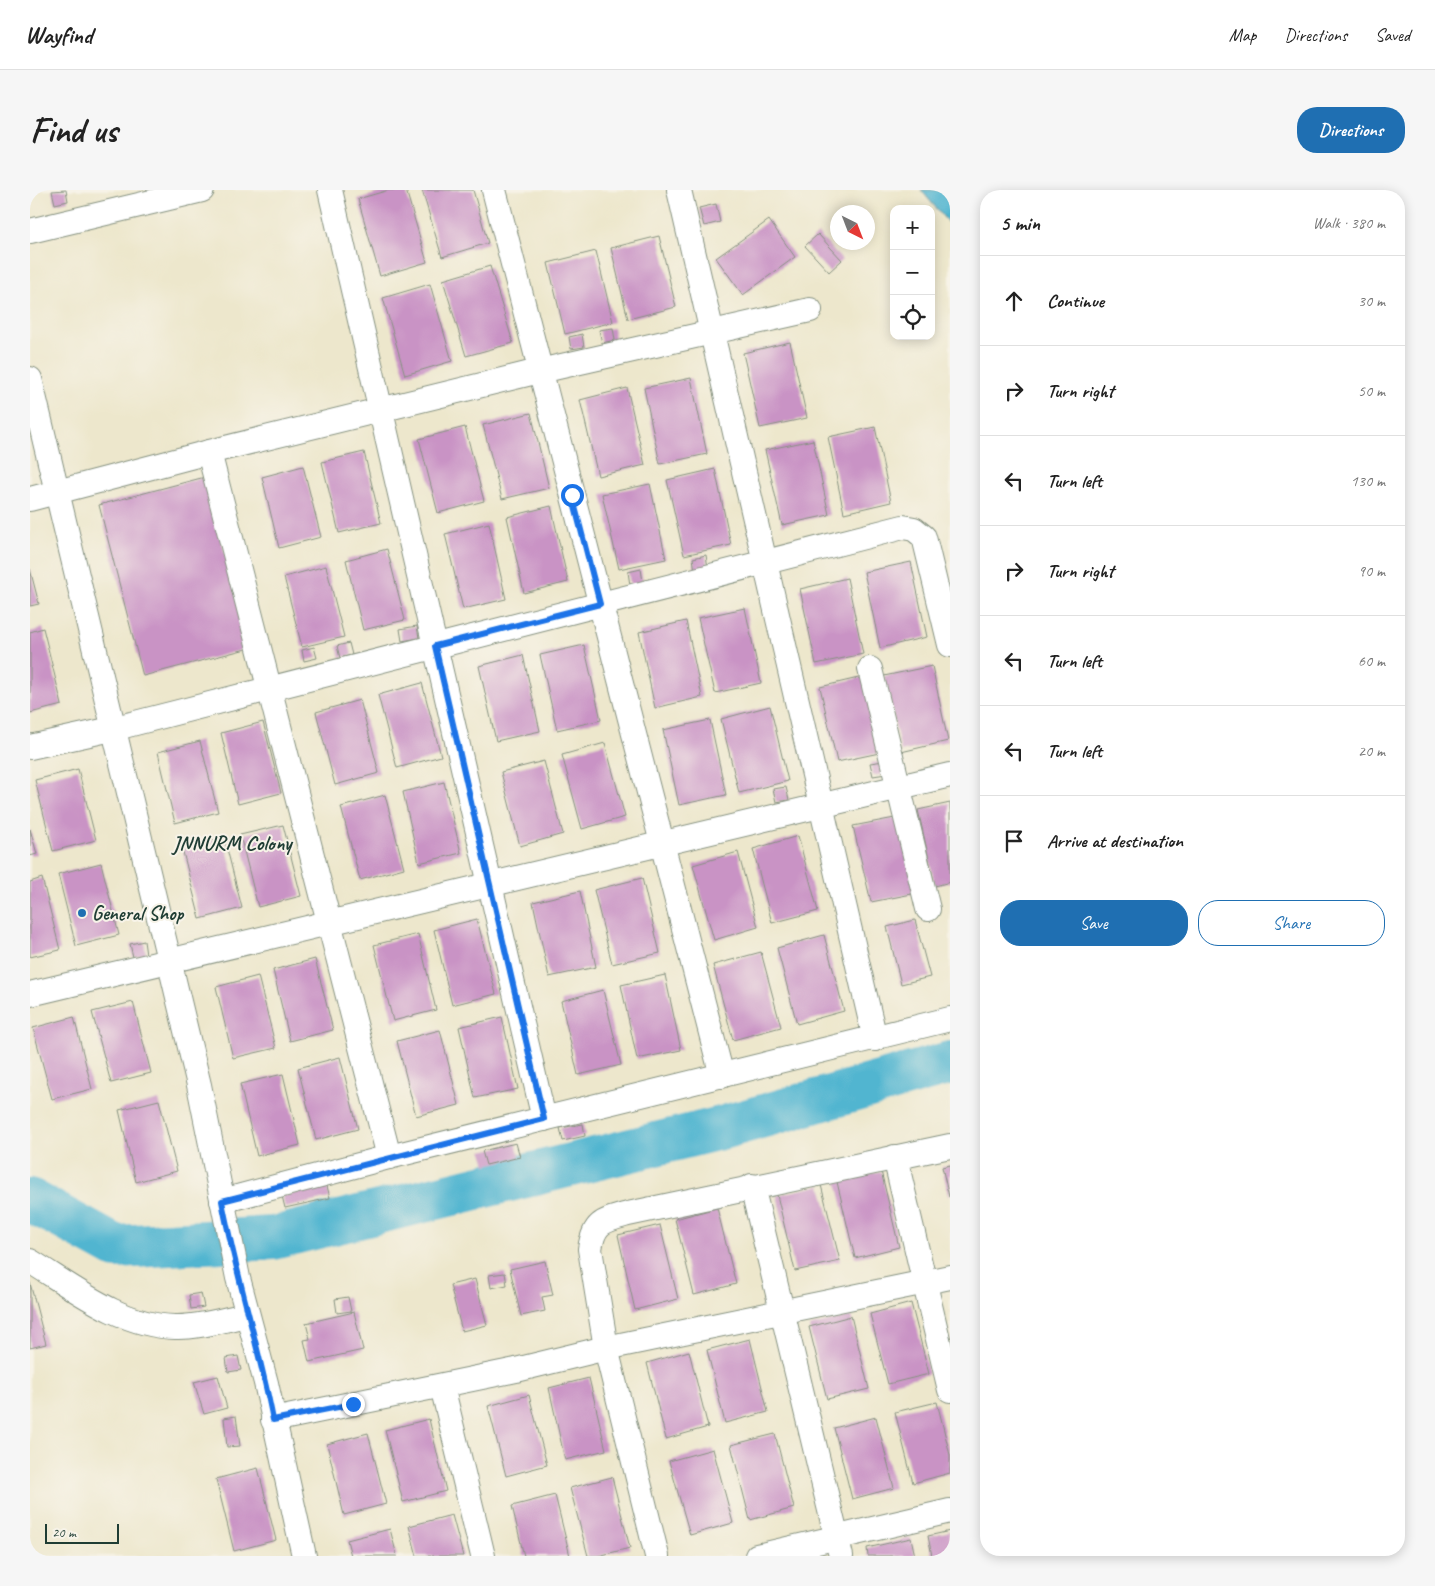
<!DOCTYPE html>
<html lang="en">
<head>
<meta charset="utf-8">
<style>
  :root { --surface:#fff; --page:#f6f6f6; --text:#222; --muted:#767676; --line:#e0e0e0; --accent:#1f6fb2 }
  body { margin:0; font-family:Caveat,sans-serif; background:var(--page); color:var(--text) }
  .controls { position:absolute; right:15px; top:15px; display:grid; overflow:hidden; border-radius:10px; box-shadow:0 2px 12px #0003 }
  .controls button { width:45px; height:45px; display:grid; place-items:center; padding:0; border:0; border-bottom:1px solid var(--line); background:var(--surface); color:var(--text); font:25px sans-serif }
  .compass { position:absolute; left:800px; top:15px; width:45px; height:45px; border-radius:50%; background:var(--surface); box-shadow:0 2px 12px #0003; rotate:138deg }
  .scale { position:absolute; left:15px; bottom:12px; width:74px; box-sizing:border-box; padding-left:5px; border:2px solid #1f3d34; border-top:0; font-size:14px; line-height:18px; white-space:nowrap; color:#1f3d34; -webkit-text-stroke:4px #f7f3e8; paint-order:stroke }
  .stop { position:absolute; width:15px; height:15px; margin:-11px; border:4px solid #1a73e8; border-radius:50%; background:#fff }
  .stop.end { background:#1a73e8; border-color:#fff; box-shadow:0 1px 5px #0008 }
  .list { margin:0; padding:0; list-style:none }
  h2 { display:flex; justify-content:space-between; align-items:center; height:65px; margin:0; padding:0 20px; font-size:21px }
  h2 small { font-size:16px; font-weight:400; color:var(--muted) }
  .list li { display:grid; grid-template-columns:32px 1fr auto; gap:15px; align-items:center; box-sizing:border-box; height:90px; padding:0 20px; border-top:1px solid var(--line) }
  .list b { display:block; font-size:19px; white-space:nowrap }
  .list em { font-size:16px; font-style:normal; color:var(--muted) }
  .actions { display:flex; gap:10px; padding:15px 20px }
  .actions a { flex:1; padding:11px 0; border:1px solid var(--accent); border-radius:20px; text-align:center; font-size:18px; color:var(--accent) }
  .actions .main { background:var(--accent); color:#fff }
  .icon { flex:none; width:28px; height:28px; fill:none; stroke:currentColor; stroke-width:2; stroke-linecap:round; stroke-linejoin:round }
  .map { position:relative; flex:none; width:920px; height:1366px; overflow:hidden; border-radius:20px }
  header { display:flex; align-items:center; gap:30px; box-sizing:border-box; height:70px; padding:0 25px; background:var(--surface); border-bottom:1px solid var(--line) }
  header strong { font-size:24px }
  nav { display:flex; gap:28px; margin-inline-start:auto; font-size:18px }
  .intro { display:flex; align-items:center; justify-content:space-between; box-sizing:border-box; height:120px; padding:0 30px }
  h1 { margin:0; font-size:35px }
  .button { padding:12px 22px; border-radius:20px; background:var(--accent); color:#fff; font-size:18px; font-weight:700 }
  main { display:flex; gap:30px; padding:0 30px }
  aside { flex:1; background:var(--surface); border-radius:20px; box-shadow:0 2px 12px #0003 }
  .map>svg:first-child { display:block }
</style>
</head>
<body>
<header>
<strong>Wayfind</strong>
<nav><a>Map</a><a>Directions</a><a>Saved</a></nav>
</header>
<div class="intro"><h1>Find us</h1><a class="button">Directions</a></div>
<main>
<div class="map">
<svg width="920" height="1366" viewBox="0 0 920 1366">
  <rect width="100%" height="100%" fill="#f7f3e8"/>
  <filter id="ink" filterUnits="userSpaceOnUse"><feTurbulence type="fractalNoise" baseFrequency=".02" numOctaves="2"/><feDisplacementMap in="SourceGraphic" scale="10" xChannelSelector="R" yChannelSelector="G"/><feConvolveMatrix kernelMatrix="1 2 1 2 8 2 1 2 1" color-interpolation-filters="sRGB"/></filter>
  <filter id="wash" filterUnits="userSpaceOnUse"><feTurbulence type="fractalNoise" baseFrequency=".0096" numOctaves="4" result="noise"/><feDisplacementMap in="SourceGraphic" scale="20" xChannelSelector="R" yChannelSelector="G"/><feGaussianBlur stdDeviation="1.12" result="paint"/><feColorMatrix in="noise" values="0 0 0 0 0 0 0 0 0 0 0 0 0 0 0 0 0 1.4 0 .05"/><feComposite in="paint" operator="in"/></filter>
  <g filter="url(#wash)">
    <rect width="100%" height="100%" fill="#ede7cc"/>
    <polygon fill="#51b5d0" stroke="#387982" points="891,0 920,0 920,35"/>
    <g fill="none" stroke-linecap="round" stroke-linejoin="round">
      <polyline stroke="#51b5d0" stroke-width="44" points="0,1010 86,1057 243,1048 695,937 920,873"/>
    </g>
    <g id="blocks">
      <g fill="#c993c5">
        <polygon points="36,0 38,11 25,14 22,1"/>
        <polygon points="359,0 376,0 397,72 350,86 328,9"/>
        <polygon points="392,0 443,0 458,53 412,67"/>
        <polygon points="686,14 690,32 674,36 669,18"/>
        <polygon points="739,30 765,67 713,105 686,68"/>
        <polygon points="788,44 812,70 799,82 775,56"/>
        <polygon points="629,46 646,117 598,129 581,58"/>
        <polygon points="566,61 583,132 535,144 518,73"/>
        <polygon points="460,76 483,153 436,166 413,90"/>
        <polygon points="400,94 422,171 375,185 353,108"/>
        <polygon points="583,138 585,150 572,153 569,140"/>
        <polygon points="552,144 554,157 541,159 539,147"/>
        <polygon points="760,152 777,228 730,238 713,163"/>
        <polygon points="661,188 677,264 630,274 614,198"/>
        <polygon points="597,198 615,275 568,286 550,210"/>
        <polygon points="501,223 519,298 472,309 453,235"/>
        <polygon points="435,237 454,311 408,323 389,249"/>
        <polygon points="845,237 861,312 814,323 798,247"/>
        <polygon points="783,250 799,325 752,335 735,260"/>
        <polygon points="334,262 351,333 309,343 292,272"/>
        <polygon points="273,276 291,347 249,358 232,287"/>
        <polygon points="685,279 701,355 654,365 637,290"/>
        <polygon points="175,287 220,458 113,486 69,315"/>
        <polygon points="620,294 636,369 589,379 572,304"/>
        <polygon points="521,316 538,392 494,403 477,327"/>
        <polygon points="459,333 476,409 433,419 415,344"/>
        <polygon points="357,359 375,430 333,440 316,370"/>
        <polygon points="676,365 678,378 665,381 663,368"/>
        <polygon points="881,372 897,447 850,458 834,382"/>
        <polygon points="296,376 314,447 272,457 254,387"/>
        <polygon points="0,379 9,414 0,416"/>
        <polygon points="611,379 613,392 600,395 598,382"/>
        <polygon points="817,388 833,464 786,474 770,399"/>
        <polygon points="715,418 731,493 685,503 668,428"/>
        <polygon points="656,431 672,507 625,518 609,442"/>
        <polygon points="387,436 389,448 372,451 370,439"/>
        <polygon points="13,438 32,515 0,523 0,442"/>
        <polygon points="319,453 322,465 310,468 307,456"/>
        <polygon points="554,455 571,530 527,540 510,465"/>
        <polygon points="284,457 287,468 274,471 272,460"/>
        <polygon points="493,465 510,541 466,551 449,476"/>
        <polygon points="902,476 918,551 871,562 854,486"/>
        <polygon points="837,486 854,562 807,572 790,497"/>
        <polygon points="392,493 411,566 367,578 348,505"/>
        <polygon points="330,510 349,583 305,595 286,522"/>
        <polygon points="740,516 758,591 709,603 691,529"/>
        <polygon points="680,530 696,605 649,615 633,540"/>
        <polygon points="233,532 251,603 208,614 191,543"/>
        <polygon points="170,551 188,622 145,633 128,562"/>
        <polygon points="575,553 595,627 552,639 532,565"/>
        <polygon points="514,571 533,644 490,656 471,582"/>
        <polygon points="854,571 856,584 843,586 840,573"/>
        <polygon points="48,579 66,650 23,661 5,590"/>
        <polygon points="414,592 431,663 389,673 373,602"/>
        <polygon points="756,597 759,610 746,612 743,599"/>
        <polygon points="355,605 374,678 330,690 311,617"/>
        <polygon points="920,613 920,692 905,696 888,620"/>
        <polygon points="870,627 887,703 841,712 823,636"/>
        <polygon points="253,635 271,706 228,717 210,645"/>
        <polygon points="0,639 7,664 0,666"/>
        <polygon points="768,646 788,721 742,733 723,659"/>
        <polygon points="194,647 212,718 170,729 152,658"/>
        <polygon points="708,662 728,737 684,750 663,675"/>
        <polygon points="71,673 89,745 46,756 28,684"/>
        <polygon points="12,688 30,760 0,767 0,692"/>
        <polygon points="612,688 630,763 582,774 564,700"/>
        <polygon points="550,701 566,777 519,787 503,712"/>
        <polygon points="447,729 466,804 422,815 404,740"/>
        <polygon points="885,730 900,787 871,794 857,737"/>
        <polygon points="388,744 406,820 363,831 344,755"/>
        <polygon points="794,745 814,821 767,834 747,758"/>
        <polygon points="114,751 116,765 103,767 100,754"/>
        <polygon points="731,762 751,837 703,850 683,775"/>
        <polygon points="285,769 303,840 260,851 243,780"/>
        <polygon points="635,785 651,860 607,869 591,795"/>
        <polygon points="228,786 246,858 203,868 186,797"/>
        <polygon points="573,800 591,875 548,885 531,811"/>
        <polygon points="103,812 121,883 81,893 62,822"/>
        <polygon points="44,827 62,899 22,909 3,838"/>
        <polygon points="472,827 488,899 445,908 429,837"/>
        <polygon points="410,840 429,915 386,926 367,851"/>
        <polygon points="310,867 328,939 286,950 268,878"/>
        <polygon points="253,884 270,955 227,966 210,894"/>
        <polygon points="129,910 147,981 106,992 89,920"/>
        <polygon points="553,934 555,946 533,951 530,938"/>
        <polygon points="486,953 490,967 456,975 452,961"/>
        <polygon points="920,975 920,1007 919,1007 912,977"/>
        <polygon points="851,981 869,1057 825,1068 807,992"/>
        <polygon points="791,995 810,1071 765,1081 747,1005"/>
        <polygon points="297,996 300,1008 255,1018 252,1006"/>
        <polygon points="687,1018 706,1094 664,1105 645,1029"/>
        <polygon points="630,1035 648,1109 605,1120 588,1045"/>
        <polygon points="515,1071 523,1105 512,1107 515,1121 491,1126 480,1079"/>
        <polygon points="475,1083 477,1095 461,1098 459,1085"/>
        <polygon points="445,1089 457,1135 432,1141 420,1095"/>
        <polygon points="0,1093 16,1154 0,1158"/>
        <polygon points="171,1103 174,1117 161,1119 159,1105"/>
        <polygon points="318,1107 321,1121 307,1123 305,1109"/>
        <polygon points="881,1113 899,1184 858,1194 840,1124"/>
        <polygon points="324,1122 333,1160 279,1172 274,1150 280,1149 276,1133"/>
        <polygon points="821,1126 839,1199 797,1209 779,1137"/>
        <polygon points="720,1149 738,1222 695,1233 677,1160"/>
        <polygon points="659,1161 678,1237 636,1249 617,1173"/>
        <polygon points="208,1166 211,1180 198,1182 196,1168"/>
        <polygon points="188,1186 197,1218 174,1224 164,1192"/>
        <polygon points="559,1188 576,1260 535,1270 519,1198"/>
        <polygon points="499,1205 517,1275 476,1286 458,1216"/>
        <polygon points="907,1212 920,1265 920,1283 883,1293 865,1222"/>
        <polygon points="206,1226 210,1256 197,1257 194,1228"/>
        <polygon points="846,1227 864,1298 822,1309 804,1238"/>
        <polygon points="399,1229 416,1301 373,1312 355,1240"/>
        <polygon points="338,1243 356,1314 314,1325 297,1254"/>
        <polygon points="745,1244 764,1318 720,1330 701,1255"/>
        <polygon points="683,1259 703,1333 660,1345 639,1271"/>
        <polygon points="228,1278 246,1350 204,1361 186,1289"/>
        <polygon points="582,1287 600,1358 568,1366 558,1366 540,1298"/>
        <polygon points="525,1305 540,1366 494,1366 482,1316"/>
        <polygon points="422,1325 433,1366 387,1366 379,1336"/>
        <polygon points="360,1339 367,1366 321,1366 317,1350"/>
        <polygon points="920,1341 920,1366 902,1366 898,1346"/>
        <polygon points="881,1348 885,1366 838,1366 837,1358"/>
      </g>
    </g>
  </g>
  <g filter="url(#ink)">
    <use href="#blocks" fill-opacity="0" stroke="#869280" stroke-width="1"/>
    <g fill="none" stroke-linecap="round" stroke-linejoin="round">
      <defs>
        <g id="street">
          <polyline points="300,0 514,929"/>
          <polyline points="464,0 692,886"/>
          <polyline points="649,0 845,849"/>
          <polyline points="0,41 172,0"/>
          <polyline points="0,189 169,895 208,1088 236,1193 274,1366"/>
          <polyline points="179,262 359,967"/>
          <polyline points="0,309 179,262 501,183 780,120"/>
          <polyline points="840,479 898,719"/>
          <polyline points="0,557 82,539 873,337 884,339 894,347 920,455"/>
          <polyline points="0,804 920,585"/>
          <polyline points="865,967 920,1200"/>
          <polyline points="722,996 811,1366"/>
          <polyline points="192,1011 359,967 920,829"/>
          <path d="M0,1071C44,1098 91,1136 145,1137C168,1138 195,1129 217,1125"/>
          <polyline points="412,1196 453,1366"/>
          <polyline points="243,1230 486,1180 576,1158 920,1087"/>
          <path d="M627,1366L576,1158L560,1059C564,1032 573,1031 598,1024L920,956"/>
          <polyline points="727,1366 920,1321"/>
        </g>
      </defs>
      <use href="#street" stroke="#869280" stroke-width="26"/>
      <use href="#street" stroke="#fff" stroke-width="24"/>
    </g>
  </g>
  <g fill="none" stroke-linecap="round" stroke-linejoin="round" filter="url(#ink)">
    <path stroke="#1a73e8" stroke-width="6" d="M323,1214L243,1230C229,1157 206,1085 192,1011L514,929L405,456L570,414L542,305"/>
  </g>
  <circle fill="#1f6fb2" stroke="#f7f3e8" stroke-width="2" cx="52" cy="723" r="5"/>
  <g text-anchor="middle" stroke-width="4" stroke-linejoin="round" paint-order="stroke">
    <g font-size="20" font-weight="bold" fill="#1f3d34" stroke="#f7f3e8" text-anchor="start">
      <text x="62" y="730">General Shop</text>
    </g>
    <g font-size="21" font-weight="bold" fill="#1f3d34" stroke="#f7f3e8">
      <text x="202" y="660">JNNURM Colony</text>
    </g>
  </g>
</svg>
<div class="controls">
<button>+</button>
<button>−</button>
<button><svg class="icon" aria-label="locate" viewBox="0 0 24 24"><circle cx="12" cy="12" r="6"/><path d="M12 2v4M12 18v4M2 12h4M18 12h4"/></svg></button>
</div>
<svg class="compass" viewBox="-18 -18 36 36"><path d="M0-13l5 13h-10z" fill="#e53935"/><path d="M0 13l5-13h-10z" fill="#767676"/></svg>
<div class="scale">20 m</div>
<div class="stop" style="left:542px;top:305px"></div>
<div class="stop end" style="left:323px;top:1214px"></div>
</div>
<aside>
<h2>5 min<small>Walk · 380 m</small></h2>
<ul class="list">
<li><svg class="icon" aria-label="ahead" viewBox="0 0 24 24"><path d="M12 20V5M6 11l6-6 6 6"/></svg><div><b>Continue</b></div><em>30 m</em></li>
<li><svg class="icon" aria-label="right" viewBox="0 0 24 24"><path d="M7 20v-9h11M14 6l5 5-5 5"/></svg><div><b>Turn right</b></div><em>50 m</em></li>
<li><svg class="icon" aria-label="left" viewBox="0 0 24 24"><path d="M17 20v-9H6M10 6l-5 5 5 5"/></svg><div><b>Turn left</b></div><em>130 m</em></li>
<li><svg class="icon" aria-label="right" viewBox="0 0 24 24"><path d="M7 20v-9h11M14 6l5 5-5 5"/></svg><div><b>Turn right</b></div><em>90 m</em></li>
<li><svg class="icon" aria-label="left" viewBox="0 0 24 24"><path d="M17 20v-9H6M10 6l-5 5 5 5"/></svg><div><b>Turn left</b></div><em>60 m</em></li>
<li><svg class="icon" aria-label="left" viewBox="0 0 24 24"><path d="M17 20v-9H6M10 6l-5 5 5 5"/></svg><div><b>Turn left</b></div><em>20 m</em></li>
<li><svg class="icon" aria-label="arrive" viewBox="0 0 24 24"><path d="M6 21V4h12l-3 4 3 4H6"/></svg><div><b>Arrive at destination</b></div></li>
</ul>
<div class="actions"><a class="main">Save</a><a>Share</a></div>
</aside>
</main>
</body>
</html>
